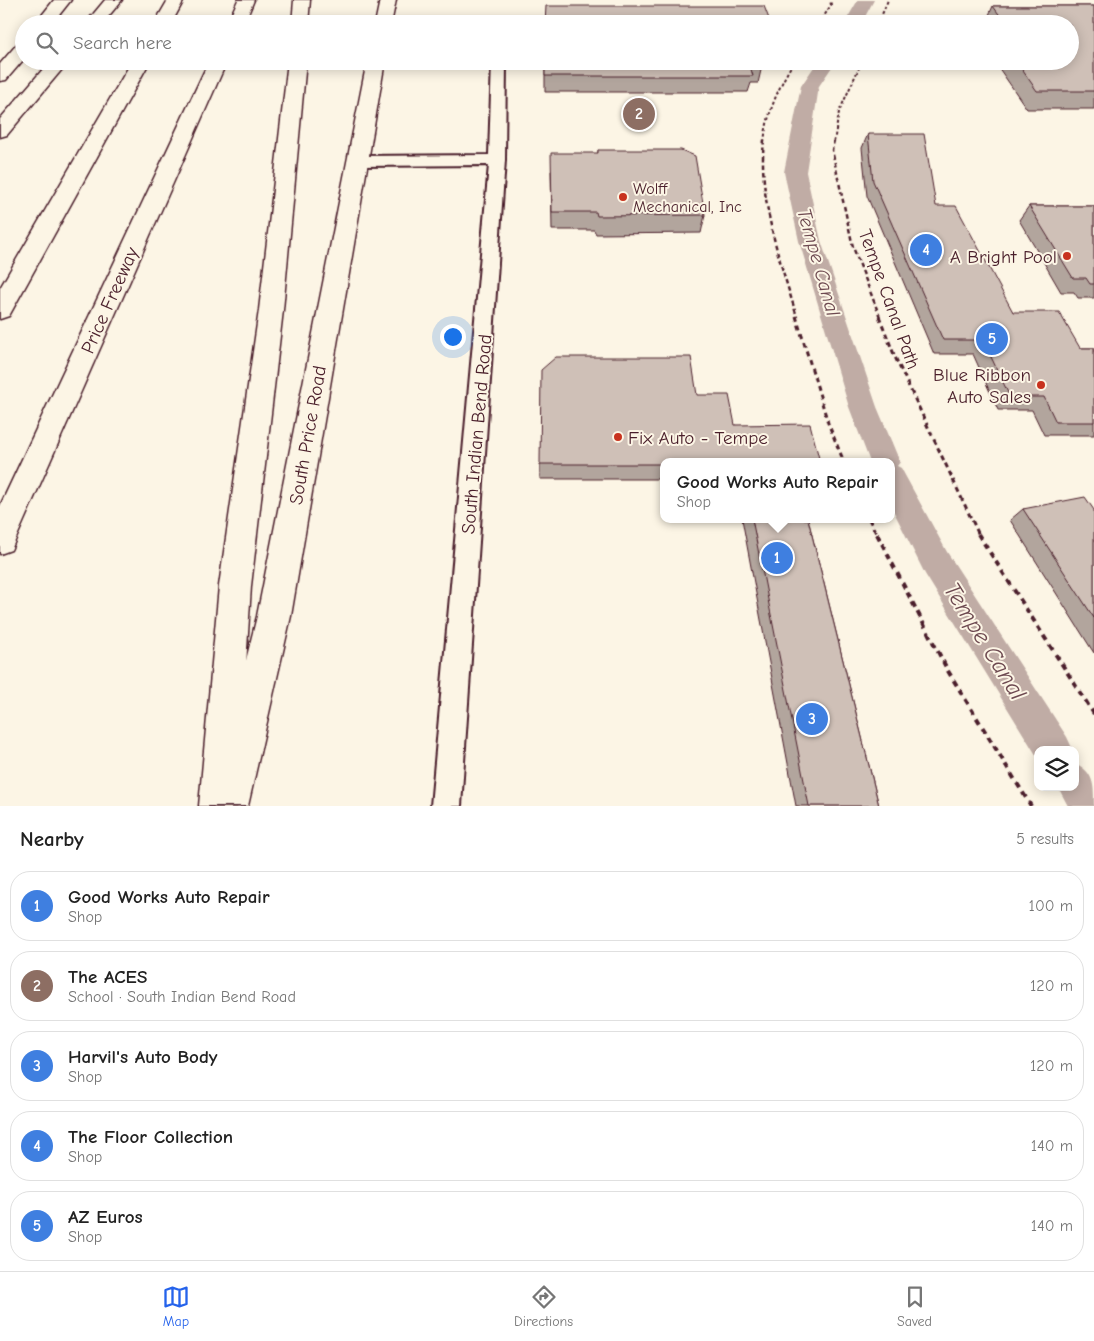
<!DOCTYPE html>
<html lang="en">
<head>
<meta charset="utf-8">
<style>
  :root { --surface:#fff; --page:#f6f6f6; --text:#222; --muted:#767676; --line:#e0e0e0; --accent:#2563eb }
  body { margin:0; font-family:"Comic Neue",sans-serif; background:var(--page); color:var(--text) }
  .controls { position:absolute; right:15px; bottom:15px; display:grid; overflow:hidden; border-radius:10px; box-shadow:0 2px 12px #0003 }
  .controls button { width:45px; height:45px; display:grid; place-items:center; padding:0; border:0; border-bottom:1px solid var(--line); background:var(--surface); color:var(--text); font:25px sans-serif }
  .you { position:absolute; left:452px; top:336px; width:18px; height:18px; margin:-12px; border:4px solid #fff; border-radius:50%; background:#1a73e8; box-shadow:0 0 0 8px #1a73e833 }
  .badge { display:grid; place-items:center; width:32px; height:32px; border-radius:50%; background:var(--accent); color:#fff; font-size:16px; font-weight:700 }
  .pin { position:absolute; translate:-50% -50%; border:2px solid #fff; box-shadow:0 1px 5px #0006 }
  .popup { position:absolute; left:660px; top:458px; width:235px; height:65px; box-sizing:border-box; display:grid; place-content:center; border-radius:10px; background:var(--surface); filter:drop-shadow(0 1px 4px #0005); font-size:16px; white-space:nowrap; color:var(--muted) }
  .popup b { font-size:19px; color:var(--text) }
  .popup::after { content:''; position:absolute; left:50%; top:100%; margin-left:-10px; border:10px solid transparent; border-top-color:var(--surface) }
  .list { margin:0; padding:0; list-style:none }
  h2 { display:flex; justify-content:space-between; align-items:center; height:65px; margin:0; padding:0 20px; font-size:21px }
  h2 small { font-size:16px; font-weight:400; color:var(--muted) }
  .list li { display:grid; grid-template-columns:32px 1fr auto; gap:15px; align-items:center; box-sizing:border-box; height:70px; margin:0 10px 10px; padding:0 10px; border:1px solid var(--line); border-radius:20px }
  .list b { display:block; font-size:19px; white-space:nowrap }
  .list p { margin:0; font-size:16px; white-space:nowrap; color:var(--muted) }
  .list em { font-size:16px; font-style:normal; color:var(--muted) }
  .icon { flex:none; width:28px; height:28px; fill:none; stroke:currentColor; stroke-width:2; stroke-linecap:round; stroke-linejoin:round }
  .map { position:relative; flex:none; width:1094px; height:806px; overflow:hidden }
  .search { position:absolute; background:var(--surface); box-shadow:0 2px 12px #0003; left:15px; right:15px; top:15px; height:55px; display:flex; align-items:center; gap:12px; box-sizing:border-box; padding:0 18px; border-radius:28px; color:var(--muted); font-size:19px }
  .sheet { height:465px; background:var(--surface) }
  nav { display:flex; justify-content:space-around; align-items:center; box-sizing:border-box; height:70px; border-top:1px solid var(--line); background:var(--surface); font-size:14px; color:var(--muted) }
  nav a { display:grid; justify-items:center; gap:2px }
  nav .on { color:var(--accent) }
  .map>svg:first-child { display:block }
</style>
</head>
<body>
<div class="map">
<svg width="1094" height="806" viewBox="0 0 1094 806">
  <rect width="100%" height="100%" fill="#fcf5e5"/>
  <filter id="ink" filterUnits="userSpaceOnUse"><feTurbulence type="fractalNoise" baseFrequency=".02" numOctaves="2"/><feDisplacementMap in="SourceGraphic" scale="10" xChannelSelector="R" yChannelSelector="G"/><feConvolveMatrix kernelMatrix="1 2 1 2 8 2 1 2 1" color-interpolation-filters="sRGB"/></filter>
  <g filter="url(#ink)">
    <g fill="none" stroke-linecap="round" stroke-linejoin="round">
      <g fill="#c0aca5" fill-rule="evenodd">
        <polygon points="858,0 874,0 861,24 844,24"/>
        <polygon points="818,61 836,61 819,86 806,172 821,241 877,407 900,462 897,466 901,468 947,552 1067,737 1073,750 1038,750 1038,758 925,574 891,506 891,462 870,462 849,407 799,241 784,172 801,86"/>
        <path d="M1075,763C1094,773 1094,783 1094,806H1068L1058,787H1075Z"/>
      </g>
      <defs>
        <polygon id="street" points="492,61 506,61 505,160 461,806 431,806 489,165 358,166 352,164 350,161 352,158 358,156 489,155"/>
        <g id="secondary">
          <polygon points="54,0 71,0 52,24 35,24"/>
          <polygon points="380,0 396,0 391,24 375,24"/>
          <polygon points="24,42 24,59 6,80 0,81 0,64 18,43"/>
          <polygon points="367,61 385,61 291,616 248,806 210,806 257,616"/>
        </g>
        <g id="highway">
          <polygon points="105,0 122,0 102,24 85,24"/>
          <polygon points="168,0 184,0 171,24 154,24"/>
          <polygon points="238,0 254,0 244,24 227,24"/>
          <polygon points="294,0 310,0 308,24 292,24"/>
          <polygon points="50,61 69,61 7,135 0,137 0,119"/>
          <polygon points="132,61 150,61 9,316 0,319 0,288"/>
          <polygon points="209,61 227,61 11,550 0,554 0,506"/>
          <polygon points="288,61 306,61 283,310 251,586 237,806 199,806 219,586 259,310"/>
        </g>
      </defs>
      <use href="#street" stroke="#4a1f2b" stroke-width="4"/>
      <use href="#secondary" stroke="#4a1f2b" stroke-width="3"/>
      <use href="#highway" stroke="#4a1f2b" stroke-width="3"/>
      <g stroke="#4a1f2b" stroke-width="2" stroke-dasharray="3 2.5" stroke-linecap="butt">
        <polyline points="819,24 831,5 830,0"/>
        <polyline points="878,24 888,0"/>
        <path d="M764,142C767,113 779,86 794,61"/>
        <polyline points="834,142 839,112 862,61"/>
      </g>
      <g stroke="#4a1f2b" stroke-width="2.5" stroke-dasharray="4.5 3" stroke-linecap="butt">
        <path d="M764,140C758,199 780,261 797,317"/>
        <polyline points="834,140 832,150 853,247 880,317"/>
      </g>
      <g stroke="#4a1f2b" stroke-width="3" stroke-dasharray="5 4" stroke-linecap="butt">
        <polyline points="796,316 828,423 844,462"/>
        <polyline points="879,316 895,357 979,535"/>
        <polyline points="869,519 877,535"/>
      </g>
      <g stroke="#4a1f2b" stroke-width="4" stroke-dasharray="6 5" stroke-linecap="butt">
        <polyline points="877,534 948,671 1031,806"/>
        <polyline points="978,534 1094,714"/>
      </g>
      <use href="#street" fill="#fcf5e5" fill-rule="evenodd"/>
      <use href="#secondary" fill="#fcf5e5" fill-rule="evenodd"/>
      <use href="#highway" fill="#fcf5e5" fill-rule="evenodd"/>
    </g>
    <g fill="#b2a59d" stroke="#4a1f2b">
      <polygon points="993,6 1094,6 1094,109 1027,109 994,61 1070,61 1070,24 985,24"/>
      <polygon points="545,61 762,66 758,83 751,83 748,92 545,92"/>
      <polygon points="868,134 936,206 1013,312 1080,348 1094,348 1094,435 1044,435 1032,410 998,410 973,354 934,354 867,196 862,148"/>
      <polygon points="598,150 705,215 701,233 596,234 594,230 552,230 551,171 598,153"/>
      <polygon points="1029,206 1094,206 1094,298 1078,298 1074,292 1061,292 1019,220"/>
      <polygon points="697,395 735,425 663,462 663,479 540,479 540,464"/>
      <polygon points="1023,509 1094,510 1094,653 1010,520"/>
      <polygon points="742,519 808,519 879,806 796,806"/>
    </g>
    <g fill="#cfc0b7" stroke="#4a1f2b">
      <polygon points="546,6 764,6 771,24 545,24"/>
      <polygon points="993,6 1094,6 1094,91 1037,91 1016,61 1070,61 1070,24 1006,24"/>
      <polygon points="545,61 760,61 762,66 750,66 753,76 545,76"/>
      <polygon points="868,134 924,134 936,206 956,206 1013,312 1059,312 1080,348 1094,348 1094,422 1056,422 1044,397 1010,397 983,340 943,340 873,181"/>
      <polygon points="598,150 681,150 695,156 705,215 597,216 596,212 552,212 551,153 598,153"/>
      <polygon points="1029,206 1094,206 1094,284 1090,284 1086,278 1073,278"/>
      <polygon points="556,357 691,357 697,395 729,395 735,425 810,424 820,462 663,462 663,464 540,464 541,370"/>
      <polygon points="1085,497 1094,510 1094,618 1023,509"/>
      <polygon points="752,519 808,519 879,806 809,806"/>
    </g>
  </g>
  <g fill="#c8321e" stroke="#fcf5e5" stroke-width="2">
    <circle cx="623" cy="197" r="5"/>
    <circle cx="1067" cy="256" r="5"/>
    <circle cx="1041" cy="385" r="5"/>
    <circle cx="618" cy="437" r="5"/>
  </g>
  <g text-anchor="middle" stroke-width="4" stroke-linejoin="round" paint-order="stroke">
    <g font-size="16" fill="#4a1f2b" stroke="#fcf5e5" text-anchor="start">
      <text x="633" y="194">Wolff<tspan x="633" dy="18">Mechanical, Inc</tspan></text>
    </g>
    <g font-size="19" fill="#4a1f2b" stroke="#fcf5e5" text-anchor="end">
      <text x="1057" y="263">A Bright Pool</text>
      <text x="1031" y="381">Blue Ribbon<tspan x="1031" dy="22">Auto Sales</tspan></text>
      <text x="628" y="444" text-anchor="start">Fix Auto - Tempe</text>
    </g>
    <g font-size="19" fill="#4a1f2b" stroke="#fcf5e5">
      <text transform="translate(890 299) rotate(70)" y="7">Tempe Canal Path</text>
      <text transform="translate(109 300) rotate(-66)" y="7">Price Freeway</text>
      <text transform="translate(476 434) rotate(-85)" y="7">South Indian Bend Road</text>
      <text transform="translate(307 435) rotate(-80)" y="7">South Price Road</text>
    </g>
    <g font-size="20" font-style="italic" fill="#6d4950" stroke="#fcf5e5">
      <text transform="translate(819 262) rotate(74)" y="7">Tempe Canal</text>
    </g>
    <g font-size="24" font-style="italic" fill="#6d4950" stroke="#fcf5e5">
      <text transform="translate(985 641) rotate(58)" y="8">Tempe Canal</text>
    </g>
  </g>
</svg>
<div class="controls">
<button><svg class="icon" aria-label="layers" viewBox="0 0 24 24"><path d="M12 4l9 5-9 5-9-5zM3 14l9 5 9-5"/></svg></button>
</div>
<div class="you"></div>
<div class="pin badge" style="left:777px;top:558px;background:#3f7fe0">1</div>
<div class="popup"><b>Good Works Auto Repair</b>Shop</div>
<div class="pin badge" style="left:639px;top:114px;background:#8d6e63">2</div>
<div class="pin badge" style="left:812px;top:719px;background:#3f7fe0">3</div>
<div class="pin badge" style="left:926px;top:250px;background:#3f7fe0">4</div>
<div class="pin badge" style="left:992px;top:339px;background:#3f7fe0">5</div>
<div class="search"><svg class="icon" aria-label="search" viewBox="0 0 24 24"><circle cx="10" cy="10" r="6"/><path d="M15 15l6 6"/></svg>Search here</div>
</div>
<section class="sheet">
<h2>Nearby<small>5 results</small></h2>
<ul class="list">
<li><span class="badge" style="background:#3f7fe0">1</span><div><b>Good Works Auto Repair</b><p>Shop</p></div><em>100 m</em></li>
<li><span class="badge" style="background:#8d6e63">2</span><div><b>The ACES</b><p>School · South Indian Bend Road</p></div><em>120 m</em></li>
<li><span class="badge" style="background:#3f7fe0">3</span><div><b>Harvil's Auto Body</b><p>Shop</p></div><em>120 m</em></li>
<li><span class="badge" style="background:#3f7fe0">4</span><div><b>The Floor Collection</b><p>Shop</p></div><em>140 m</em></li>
<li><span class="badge" style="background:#3f7fe0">5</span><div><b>AZ Euros</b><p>Shop</p></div><em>140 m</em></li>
</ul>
</section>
<nav>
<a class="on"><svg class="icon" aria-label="map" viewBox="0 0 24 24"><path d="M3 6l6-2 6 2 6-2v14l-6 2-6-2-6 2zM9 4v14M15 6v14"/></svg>Map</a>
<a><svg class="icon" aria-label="directions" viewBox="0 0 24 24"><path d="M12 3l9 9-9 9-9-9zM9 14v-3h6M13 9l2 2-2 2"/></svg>Directions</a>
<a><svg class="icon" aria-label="saved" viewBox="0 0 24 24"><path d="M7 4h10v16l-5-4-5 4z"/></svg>Saved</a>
</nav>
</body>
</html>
